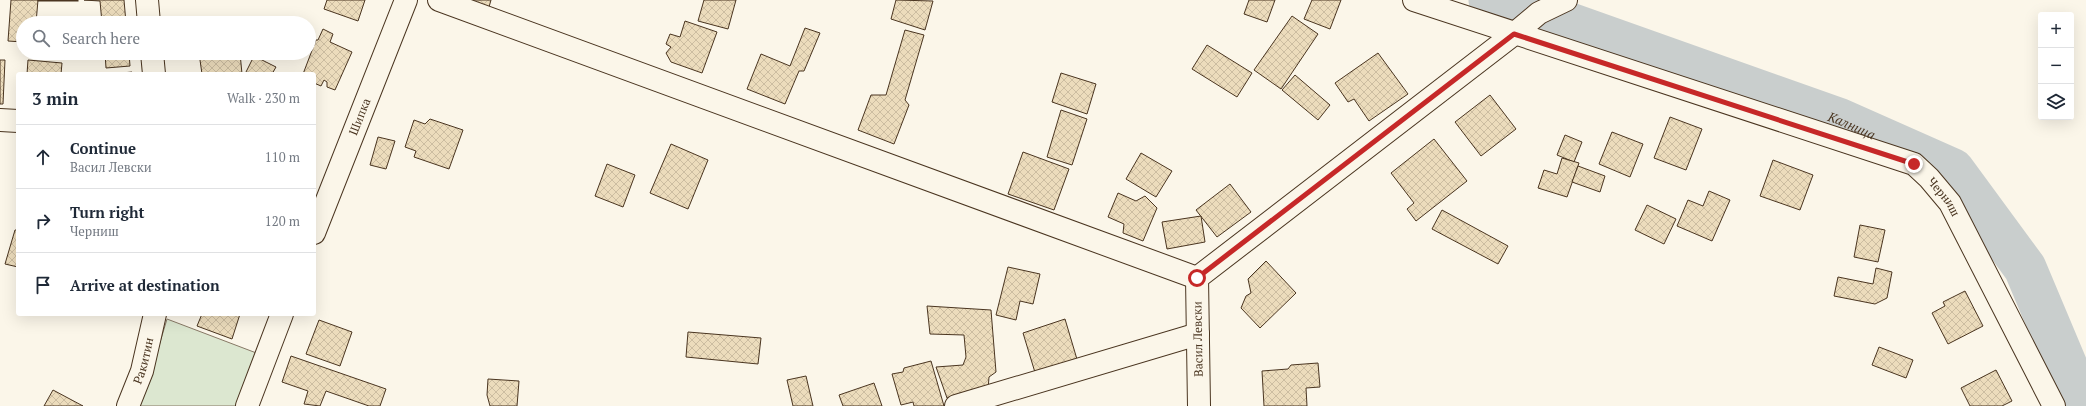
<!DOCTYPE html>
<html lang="en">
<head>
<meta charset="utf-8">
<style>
  :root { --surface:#fff; --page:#f6f6f7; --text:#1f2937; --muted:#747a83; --line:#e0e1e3 }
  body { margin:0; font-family:"PT Serif",serif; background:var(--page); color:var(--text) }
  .controls { position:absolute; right:12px; top:12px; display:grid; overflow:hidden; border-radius:4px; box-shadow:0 4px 16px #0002 }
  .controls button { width:36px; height:36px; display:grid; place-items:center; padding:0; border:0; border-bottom:1px solid var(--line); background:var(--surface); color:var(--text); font:20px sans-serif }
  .stop { position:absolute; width:12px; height:12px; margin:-9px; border:3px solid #c62828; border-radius:50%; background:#fff }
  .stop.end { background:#c62828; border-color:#fff; box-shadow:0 1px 4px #0008 }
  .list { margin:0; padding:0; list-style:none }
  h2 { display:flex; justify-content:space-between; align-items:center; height:52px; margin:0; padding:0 16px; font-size:17px }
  h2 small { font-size:13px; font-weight:400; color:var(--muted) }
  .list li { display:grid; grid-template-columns:26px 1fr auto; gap:12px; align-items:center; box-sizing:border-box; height:64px; padding:0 16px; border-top:1px solid var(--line) }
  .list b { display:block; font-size:15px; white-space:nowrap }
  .list p { margin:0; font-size:13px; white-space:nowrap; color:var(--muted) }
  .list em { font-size:13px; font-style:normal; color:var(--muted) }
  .icon { flex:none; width:22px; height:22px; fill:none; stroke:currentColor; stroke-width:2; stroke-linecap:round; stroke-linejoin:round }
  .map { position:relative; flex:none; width:2086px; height:406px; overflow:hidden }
  .search { position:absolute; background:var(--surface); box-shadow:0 4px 16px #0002; left:16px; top:16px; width:300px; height:44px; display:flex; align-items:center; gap:10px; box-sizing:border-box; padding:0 14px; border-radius:22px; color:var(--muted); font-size:15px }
  .panel { position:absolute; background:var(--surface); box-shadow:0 4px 16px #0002; left:16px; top:72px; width:300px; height:244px; border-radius:4px }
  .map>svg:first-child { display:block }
</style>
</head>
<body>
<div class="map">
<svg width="2086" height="406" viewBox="0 0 2086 406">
  <defs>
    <pattern id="building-cross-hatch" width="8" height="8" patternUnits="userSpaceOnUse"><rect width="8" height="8" fill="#ecdcbc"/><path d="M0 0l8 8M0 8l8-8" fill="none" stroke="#ccbda1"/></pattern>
  </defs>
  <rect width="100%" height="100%" fill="#fbf6e9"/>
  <polygon fill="#dce7d0" stroke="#887966" points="167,319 259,354 237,406 138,406 152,369"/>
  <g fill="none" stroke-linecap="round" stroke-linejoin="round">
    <path stroke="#c9cecd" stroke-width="43" id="s1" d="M1490,0L1539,13L1838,119L1953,170L2025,268L2083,406"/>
  </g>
  <g fill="url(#building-cross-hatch)" stroke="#4a3520">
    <polygon points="11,0 38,0 36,23 23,23 23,42 8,41"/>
    <rect x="38" y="0" width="40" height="1"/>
    <polygon points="84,0 124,0 126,23 102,23 100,1"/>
    <polygon points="327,0 365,0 358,21 324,9"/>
    <polygon points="468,0 491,0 489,7"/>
    <polygon points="704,0 736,0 728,29 698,21"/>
    <polygon points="896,0 933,1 925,30 891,19"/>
    <polygon points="1249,0 1275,0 1267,22 1244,14"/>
    <polygon points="1312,0 1341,0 1330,29 1304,19"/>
    <polygon points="1292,16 1318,34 1281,89 1254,70"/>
    <polygon points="685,21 717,32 702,73 671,62 666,53 671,47 666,44 670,34 680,37"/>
    <polygon points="805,28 820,33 804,71 799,71 785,104 747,89 761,54 790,66"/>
    <polygon points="323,29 333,34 330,42 352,52 335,90 327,87 327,82 324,80 321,86 314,83 314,74 303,74 316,40 318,40"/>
    <polygon points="905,30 924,35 905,100 909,105 894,144 858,130 871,95 886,95"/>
    <polygon points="1207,45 1252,73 1237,97 1192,69"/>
    <polygon points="105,53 129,53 130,66 106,68"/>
    <polygon points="199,53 240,53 242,74 202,74"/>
    <polygon points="1378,53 1408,94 1369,121 1354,99 1348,102 1335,83"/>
    <polygon points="254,56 276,67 272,74 245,74"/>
    <polygon points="0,60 5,60 3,104 0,104"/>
    <polygon points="28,60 62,63 61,74 27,74"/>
    <polygon points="132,72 132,74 112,74"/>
    <polygon points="1061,73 1096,84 1087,114 1052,102"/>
    <polygon points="1295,75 1330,105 1318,120 1282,90"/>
    <polygon points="1490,95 1516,129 1481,156 1455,122"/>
    <polygon points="1061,110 1087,119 1072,165 1047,157"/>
    <polygon points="1670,117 1702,129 1686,170 1654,158"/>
    <polygon points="430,119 463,130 449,169 414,157 416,151 405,147 414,120 425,124"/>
    <polygon points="1612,132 1643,144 1630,177 1599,164"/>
    <polygon points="1565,135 1582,142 1574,162 1557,155"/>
    <polygon points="378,137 395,141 386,169 370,165"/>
    <polygon points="1434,139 1467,181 1416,221 1407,209 1414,203 1391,173"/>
    <polygon points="671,144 708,160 688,209 650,193"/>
    <polygon points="1023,152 1069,169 1054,210 1008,194"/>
    <polygon points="1141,153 1172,171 1156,197 1126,179"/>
    <polygon points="1562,158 1579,163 1567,197 1538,188 1544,170 1557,174"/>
    <polygon points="1773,160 1813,175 1800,210 1760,196"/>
    <polygon points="607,164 635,175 623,207 595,196"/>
    <polygon points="1578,166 1605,176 1600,192 1572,182"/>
    <polygon points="1230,184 1251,212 1217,237 1196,210"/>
    <polygon points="1709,191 1730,200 1712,241 1677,226 1688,200 1703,206"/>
    <polygon points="1118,193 1136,201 1145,196 1157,208 1143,241 1123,233 1124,224 1108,217"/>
    <polygon points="1647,205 1676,219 1664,244 1635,230"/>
    <polygon points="1442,210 1508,246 1498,264 1432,229"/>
    <polygon points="1201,216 1205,242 1167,249 1162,222"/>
    <polygon points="1860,225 1885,230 1878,262 1854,257"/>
    <polygon points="15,230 18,230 18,267 5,264"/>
    <polygon points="1266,261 1296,293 1260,328 1241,308 1246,296 1251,293 1248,279"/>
    <polygon points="1008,267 1040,274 1033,304 1020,301 1016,320 996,315"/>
    <polygon points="1876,268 1892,272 1887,298 1875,304 1834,296 1838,277 1873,284"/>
    <polygon points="1965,291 1983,326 1948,344 1932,313 1945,306 1943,302"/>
    <polygon points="927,306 991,310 996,372 989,377 988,390 947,398 936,367 963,365 966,357 964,335 930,334"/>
    <polygon points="202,314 240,314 232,339 197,326"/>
    <polygon points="1065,319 1079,366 1037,379 1023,333"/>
    <polygon points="319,320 352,332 340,366 306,354"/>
    <polygon points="688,332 761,338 758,364 686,357"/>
    <polygon points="1879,347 1913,360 1906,378 1872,365"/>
    <polygon points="291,356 386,389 380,406 369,406 326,391 320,406 304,404 308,391 282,382"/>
    <polygon points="931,361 944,406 914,406 913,402 901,405 892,374 903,372 904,368"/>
    <polygon points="1318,363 1320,387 1306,388 1307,406 1264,406 1262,371 1288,369 1291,365"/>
    <polygon points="1996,370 2012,401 2002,406 1970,406 1961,388"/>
    <polygon points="806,376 813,406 793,406 787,380"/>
    <polygon points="488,379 519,381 517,406 490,406 487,395"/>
    <polygon points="874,383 882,406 843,406 839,395"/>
    <polygon points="53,390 83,406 44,406"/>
  </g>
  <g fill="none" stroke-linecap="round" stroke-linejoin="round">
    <defs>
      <g id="street">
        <polyline points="147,0 149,23"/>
        <polyline points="439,0 1197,278"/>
        <path id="s2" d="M1414,0L1914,164L1929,178L1950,203L2054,406"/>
        <polyline points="152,53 154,74"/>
        <polyline points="0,120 18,121"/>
        <path id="s3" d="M314,233L406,0"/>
        <path id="s4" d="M128,406L142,371L155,314"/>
        <polyline points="247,406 282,314"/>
        <polyline points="956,406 1198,334"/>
        <polyline points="1199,406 1197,278 1514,34 1539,13 1566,0"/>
      </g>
    </defs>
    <use href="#street" stroke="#4a3520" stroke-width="24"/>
    <use href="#street" stroke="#fbf6e9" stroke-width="22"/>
  </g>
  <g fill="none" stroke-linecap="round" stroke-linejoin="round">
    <polyline stroke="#c62828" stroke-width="5" points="1197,278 1514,34 1914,164"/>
  </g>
  <g text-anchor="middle" stroke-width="3" stroke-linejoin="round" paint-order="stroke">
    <g font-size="12" fill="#4a3520" stroke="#fbf6e9">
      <text dy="4" stroke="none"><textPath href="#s3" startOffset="125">Шипка</textPath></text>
      <text dy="4" stroke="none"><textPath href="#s2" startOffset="571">Черниш</textPath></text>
      <text transform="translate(1198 339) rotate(-91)" y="4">Васил Левски</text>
      <text dy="4" stroke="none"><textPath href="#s4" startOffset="48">Ракитин</textPath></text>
    </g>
    <g font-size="13" font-style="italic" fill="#4a3520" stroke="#fbf6e9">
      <text dy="5" stroke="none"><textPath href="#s1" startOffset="383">Калница</textPath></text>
    </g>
  </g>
</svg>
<div class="controls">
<button>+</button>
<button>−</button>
<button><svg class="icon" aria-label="layers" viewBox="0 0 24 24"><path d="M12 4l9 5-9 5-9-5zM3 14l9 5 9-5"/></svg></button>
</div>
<div class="stop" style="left:1197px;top:278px"></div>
<div class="stop end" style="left:1914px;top:164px"></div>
<div class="search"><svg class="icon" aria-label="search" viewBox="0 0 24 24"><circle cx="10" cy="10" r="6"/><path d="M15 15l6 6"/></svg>Search here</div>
<section class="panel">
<h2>3 min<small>Walk · 230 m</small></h2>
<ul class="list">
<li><svg class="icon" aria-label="ahead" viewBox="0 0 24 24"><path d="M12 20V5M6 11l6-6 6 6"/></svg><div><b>Continue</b><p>Васил Левски</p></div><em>110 m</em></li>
<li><svg class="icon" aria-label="right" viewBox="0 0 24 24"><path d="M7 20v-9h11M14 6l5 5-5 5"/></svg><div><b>Turn right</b><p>Черниш</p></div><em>120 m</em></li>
<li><svg class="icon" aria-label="arrive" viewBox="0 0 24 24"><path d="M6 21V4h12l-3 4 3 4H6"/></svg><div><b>Arrive at destination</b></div></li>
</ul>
</section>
</div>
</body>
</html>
